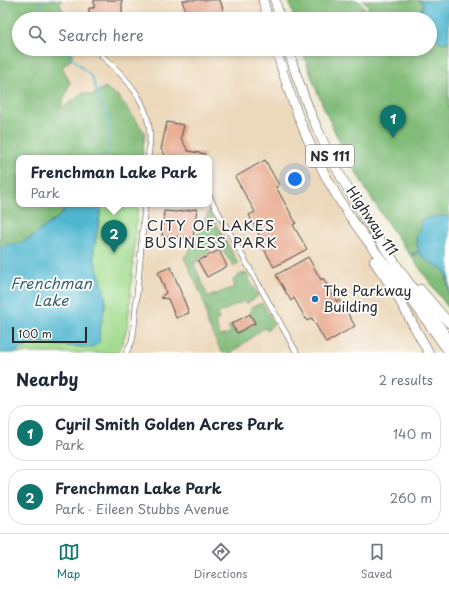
<!DOCTYPE html>
<html lang="en">
<head>
<meta charset="utf-8">
<style>
  :root { --surface:#fff; --page:#f2f2f3; --text:#1f2937; --muted:#747a83; --line:#e0e1e3; --accent:#0f766e }
  body { margin:0; font-family:"Playpen Sans",sans-serif; background:var(--page); color:var(--text) }
  .scale { position:absolute; left:12px; bottom:10px; width:75px; box-sizing:border-box; padding-left:4px; border:2px solid #2b2b2b; border-top:0; font-size:11px; line-height:14px; white-space:nowrap; color:#2b2b2b; -webkit-text-stroke:3px #fff; paint-order:stroke }
  .you { position:absolute; left:295px; top:179px; width:14px; height:14px; margin:-10px; border:3px solid #fff; border-radius:50%; background:#1a73e8; box-shadow:0 0 0 6px #1a73e833 }
  .badge { display:grid; place-items:center; width:26px; height:26px; border-radius:50%; background:var(--accent); color:#fff; font-size:13px; font-weight:700 }
  .pin { position:absolute; translate:-50% -33px; filter:drop-shadow(0 1px 2px #0008) }
  .pin::after { content:''; position:absolute; top:21px; width:14px; height:12px; background:inherit; clip-path:polygon(0 0,100% 0,50% 100%) }
  .popup { position:absolute; left:16px; top:155px; width:196px; height:52px; box-sizing:border-box; display:grid; place-content:center; border-radius:8px; background:var(--surface); filter:drop-shadow(0 1px 3px #0005); font-size:13px; white-space:nowrap; color:var(--muted) }
  .popup b { font-size:15px; color:var(--text) }
  .popup::after { content:''; position:absolute; left:50%; top:100%; margin-left:-8px; border:8px solid transparent; border-top-color:var(--surface) }
  .list { margin:0; padding:0; list-style:none }
  h2 { display:flex; justify-content:space-between; align-items:center; height:52px; margin:0; padding:0 16px; font-size:17px }
  h2 small { font-size:13px; font-weight:400; color:var(--muted) }
  .list li { display:grid; grid-template-columns:26px 1fr auto; gap:12px; align-items:center; box-sizing:border-box; height:56px; margin:0 8px 8px; padding:0 8px; border:1px solid var(--line); border-radius:16px }
  .list b { display:block; font-size:15px; white-space:nowrap }
  .list p { margin:0; font-size:13px; white-space:nowrap; color:var(--muted) }
  .list em { font-size:13px; font-style:normal; color:var(--muted) }
  .icon { flex:none; width:22px; height:22px; fill:none; stroke:currentColor; stroke-width:2; stroke-linecap:round; stroke-linejoin:round }
  .map { position:relative; flex:none; width:449px; height:353px; overflow:hidden }
  .search { position:absolute; background:var(--surface); box-shadow:0 2px 6px #0003; left:12px; right:12px; top:12px; height:44px; display:flex; align-items:center; gap:10px; box-sizing:border-box; padding:0 14px; border-radius:22px; color:var(--muted); font-size:15px }
  .sheet { height:180px; background:var(--surface) }
  nav { display:flex; justify-content:space-around; align-items:center; box-sizing:border-box; height:56px; border-top:1px solid var(--line); background:var(--surface); font-size:11px; color:var(--muted) }
  nav a { display:grid; justify-items:center; gap:2px }
  nav .on { color:var(--accent) }
  .map>svg:first-child { display:block }
</style>
</head>
<body>
<div class="map">
<svg width="449" height="353" viewBox="0 0 449 353">
  <rect width="100%" height="100%" fill="#fff"/>
  <filter id="ink" filterUnits="userSpaceOnUse"><feTurbulence type="fractalNoise" baseFrequency=".025" numOctaves="2"/><feDisplacementMap in="SourceGraphic" scale="8" xChannelSelector="R" yChannelSelector="G"/><feConvolveMatrix kernelMatrix="1 2 1 2 8 2 1 2 1" color-interpolation-filters="sRGB"/></filter>
  <filter id="wash" filterUnits="userSpaceOnUse"><feTurbulence type="fractalNoise" baseFrequency=".012" numOctaves="4" result="noise"/><feDisplacementMap in="SourceGraphic" scale="16" xChannelSelector="R" yChannelSelector="G"/><feGaussianBlur stdDeviation="0.9" result="paint"/><feColorMatrix in="noise" values="0 0 0 0 0 0 0 0 0 0 0 0 0 0 0 0 0 1.4 0 .05"/><feComposite in="paint" operator="in"/></filter>
  <g filter="url(#wash)">
    <rect width="100%" height="100%" fill="#f0ebd5"/>
    <g fill="#ecd8ba">
      <polygon points="61,0 268,0 272,19 67,19 60,5"/>
      <polygon points="73,49 280,49 288,81 336,179 383,260 449,353 231,353 264,328 274,324 262,303 256,323 237,335 232,326 229,326 231,333 220,336 215,322 217,314 244,301 245,303 258,296 235,287 208,297 194,264 217,244 234,266 238,263 209,211 189,252 184,257 203,299 207,316 207,322 222,353 128,353 133,342 147,204 209,204 209,158 149,158 145,133 92,95 83,93 63,108 61,108 70,82 62,67 71,60"/>
    </g>
    <path fill="#a3dc8e" stroke="#67845c" d="M102,204H138L128,323C125,334 123,344 117,353H15C22,347 28,345 37,343L92,348L99,336L106,301L94,258V249Z"/>
    <g fill="#82bc79" stroke="#567452">
      <polygon points="0,0 61,0 60,5 67,19 19,19 19,49 73,49 71,60 62,67 70,82 61,108 63,108 83,93 92,95 105,87 119,97 145,133 142,158 19,158 19,204 66,204 62,214 30,238 21,243 0,246"/>
      <polygon points="289,0 358,0 364,7 367,19 294,19"/>
      <polygon points="362,0 419,0 422,2 424,5 421,11 424,14 425,19 373,19 376,16 382,18 389,16 379,15 371,16 368,11 368,5"/>
      <path d="M430,28L434,37L445,43L449,41V217C441,215 431,216 424,220C420,229 412,240 419,249L417,252H419L426,260L445,271L449,287V309L411,256L415,253L410,255C363,191 326,125 302,49H430Z"/>
      <polygon points="209,211 238,263 234,266 217,244 194,264 208,297 235,287 233,280 241,274 246,273 258,296 246,304 244,301 217,314 219,319 215,322 220,336 231,333 228,326 232,326 237,335 256,323 250,314 251,307 262,303 274,324 267,330 264,328 231,353 222,353 207,322 207,316 203,299 184,257 189,252"/>
    </g>
    <g fill="#51b7cf" stroke="#3e717d">
      <path d="M419,0H449V41L442,43C433,38 430,30 430,19H425L424,14L421,12L423,5L422,2Z"/>
      <path d="M66,204H102L94,249V258L104,289L106,301L99,336L100,341L92,348L37,343C28,345 22,347 15,353H0V246L21,243L30,238L62,214Z"/>
      <polygon points="442,216 449,217 449,297 448,282 445,271 426,260 419,252 411,256 410,255 416,252 419,249 417,245 416,236 421,227 421,220 431,217"/>
    </g>
    <g fill="none" stroke-linecap="round" stroke-linejoin="round">
      <g stroke="#51b7cf" stroke-width="1.5">
        <polyline points="39,19 40,5 44,0"/>
        <polyline points="63,49 92,77 100,102 109,119 109,139 106,158"/>
      </g>
    </g>
    <g id="blocks">
      <g fill="#e8a78b">
        <polygon points="94,0 122,0 122,19 89,19 89,8 94,8"/>
        <polygon points="182,0 220,0 226,19 188,19"/>
        <polygon points="167,122 184,125 181,138 188,151 205,154 204,158 167,158 161,149"/>
        <polygon points="265,160 279,185 276,187 296,223 293,225 307,249 274,267 259,240 261,239 249,215 255,212 235,177"/>
        <polygon points="197,209 193,238 162,236 164,211 176,212"/>
        <polygon points="219,250 227,266 207,277 198,261"/>
        <polygon points="308,257 321,280 323,278 337,302 340,300 355,326 326,343 312,318 307,321 294,298 291,301 276,275"/>
        <polygon points="171,267 189,313 176,318 168,299 161,298 166,292 158,272"/>
        <polygon points="250,314 255,323 237,333 231,324"/>
      </g>
    </g>
  </g>
  <g filter="url(#ink)">
    <use href="#blocks" fill-opacity="0" stroke="#494844" stroke-width="1"/>
    <g fill="none" stroke-linecap="round" stroke-linejoin="round">
      <defs>
        <g id="street">
          <path d="M102,56C126,77 149,101 150,136C150,143 149,151 148,158"/>
          <polyline points="209,196 297,353"/>
          <polyline points="126,353 132,341 134,328 145,204"/>
        </g>
        <g id="highway">
          <polyline points="263,0 268,19"/>
          <polyline points="275,0 280,19"/>
          <path d="M276,49C292,106 316,166 349,215C369,245 393,273 414,303C426,319 437,336 449,352"/>
          <path d="M288,49C297,79 308,109 321,137C354,210 404,275 449,340"/>
          <polyline points="374,261 395,292 429,353"/>
          <polyline points="420,289 449,323"/>
        </g>
      </defs>
      <use href="#street" stroke="#494844" stroke-width="6"/>
      <use href="#highway" stroke="#494844" stroke-width="10"/>
      <use href="#street" stroke="#fff" stroke-width="5"/>
      <use href="#highway" stroke="#fff" stroke-width="9"/>
    </g>
  </g>
  <circle fill="#1f6fb2" stroke="#fff" stroke-width="1.5" cx="315" cy="299" r="4"/>
  <g text-anchor="middle" stroke-width="3.5" stroke-linejoin="round" paint-order="stroke">
    <rect fill="#fff" stroke="#6b6b6b" stroke-width="1" x="306" y="145" width="48" height="22" rx="3"/>
    <g font-size="13" font-weight="bold" fill="#2b2b2b">
      <text x="330" y="161">NS 111</text>
    </g>
    <g font-size="14" fill="#2b2b2b" stroke="#fff">
      <text transform="translate(372 221) rotate(56)" y="5">Highway 111</text>
    </g>
    <g font-size="14" fill="#2b2b2b" stroke="#fff" text-anchor="start">
      <text x="323" y="296">The Parkway<tspan x="323" dy="16">Building</tspan></text>
    </g>
    <g font-size="15" letter-spacing="1" fill="#2b2b2b" stroke="#fff">
      <text x="211" y="231">CITY OF LAKES<tspan x="211" dy="17">BUSINESS PARK</tspan></text>
    </g>
    <g font-size="15" font-style="italic" fill="#3a636d" stroke="#fff">
      <text x="51" y="289">Frenchman<tspan x="51" dy="17">Lake</tspan></text>
    </g>
  </g>
</svg>
<div class="scale">100 m</div>
<div class="you"></div>
<div class="pin badge" style="left:393px;top:138px">1</div>
<div class="pin badge" style="left:114px;top:253px">2</div>
<div class="popup"><b>Frenchman Lake Park</b>Park</div>
<div class="search"><svg class="icon" aria-label="search" viewBox="0 0 24 24"><circle cx="10" cy="10" r="6"/><path d="M15 15l6 6"/></svg>Search here</div>
</div>
<section class="sheet">
<h2>Nearby<small>2 results</small></h2>
<ul class="list">
<li><span class="badge">1</span><div><b>Cyril Smith Golden Acres Park</b><p>Park</p></div><em>140 m</em></li>
<li><span class="badge">2</span><div><b>Frenchman Lake Park</b><p>Park · Eileen Stubbs Avenue</p></div><em>260 m</em></li>
</ul>
</section>
<nav>
<a class="on"><svg class="icon" aria-label="map" viewBox="0 0 24 24"><path d="M3 6l6-2 6 2 6-2v14l-6 2-6-2-6 2zM9 4v14M15 6v14"/></svg>Map</a>
<a><svg class="icon" aria-label="directions" viewBox="0 0 24 24"><path d="M12 3l9 9-9 9-9-9zM9 14v-3h6M13 9l2 2-2 2"/></svg>Directions</a>
<a><svg class="icon" aria-label="saved" viewBox="0 0 24 24"><path d="M7 4h10v16l-5-4-5 4z"/></svg>Saved</a>
</nav>
</body>
</html>
